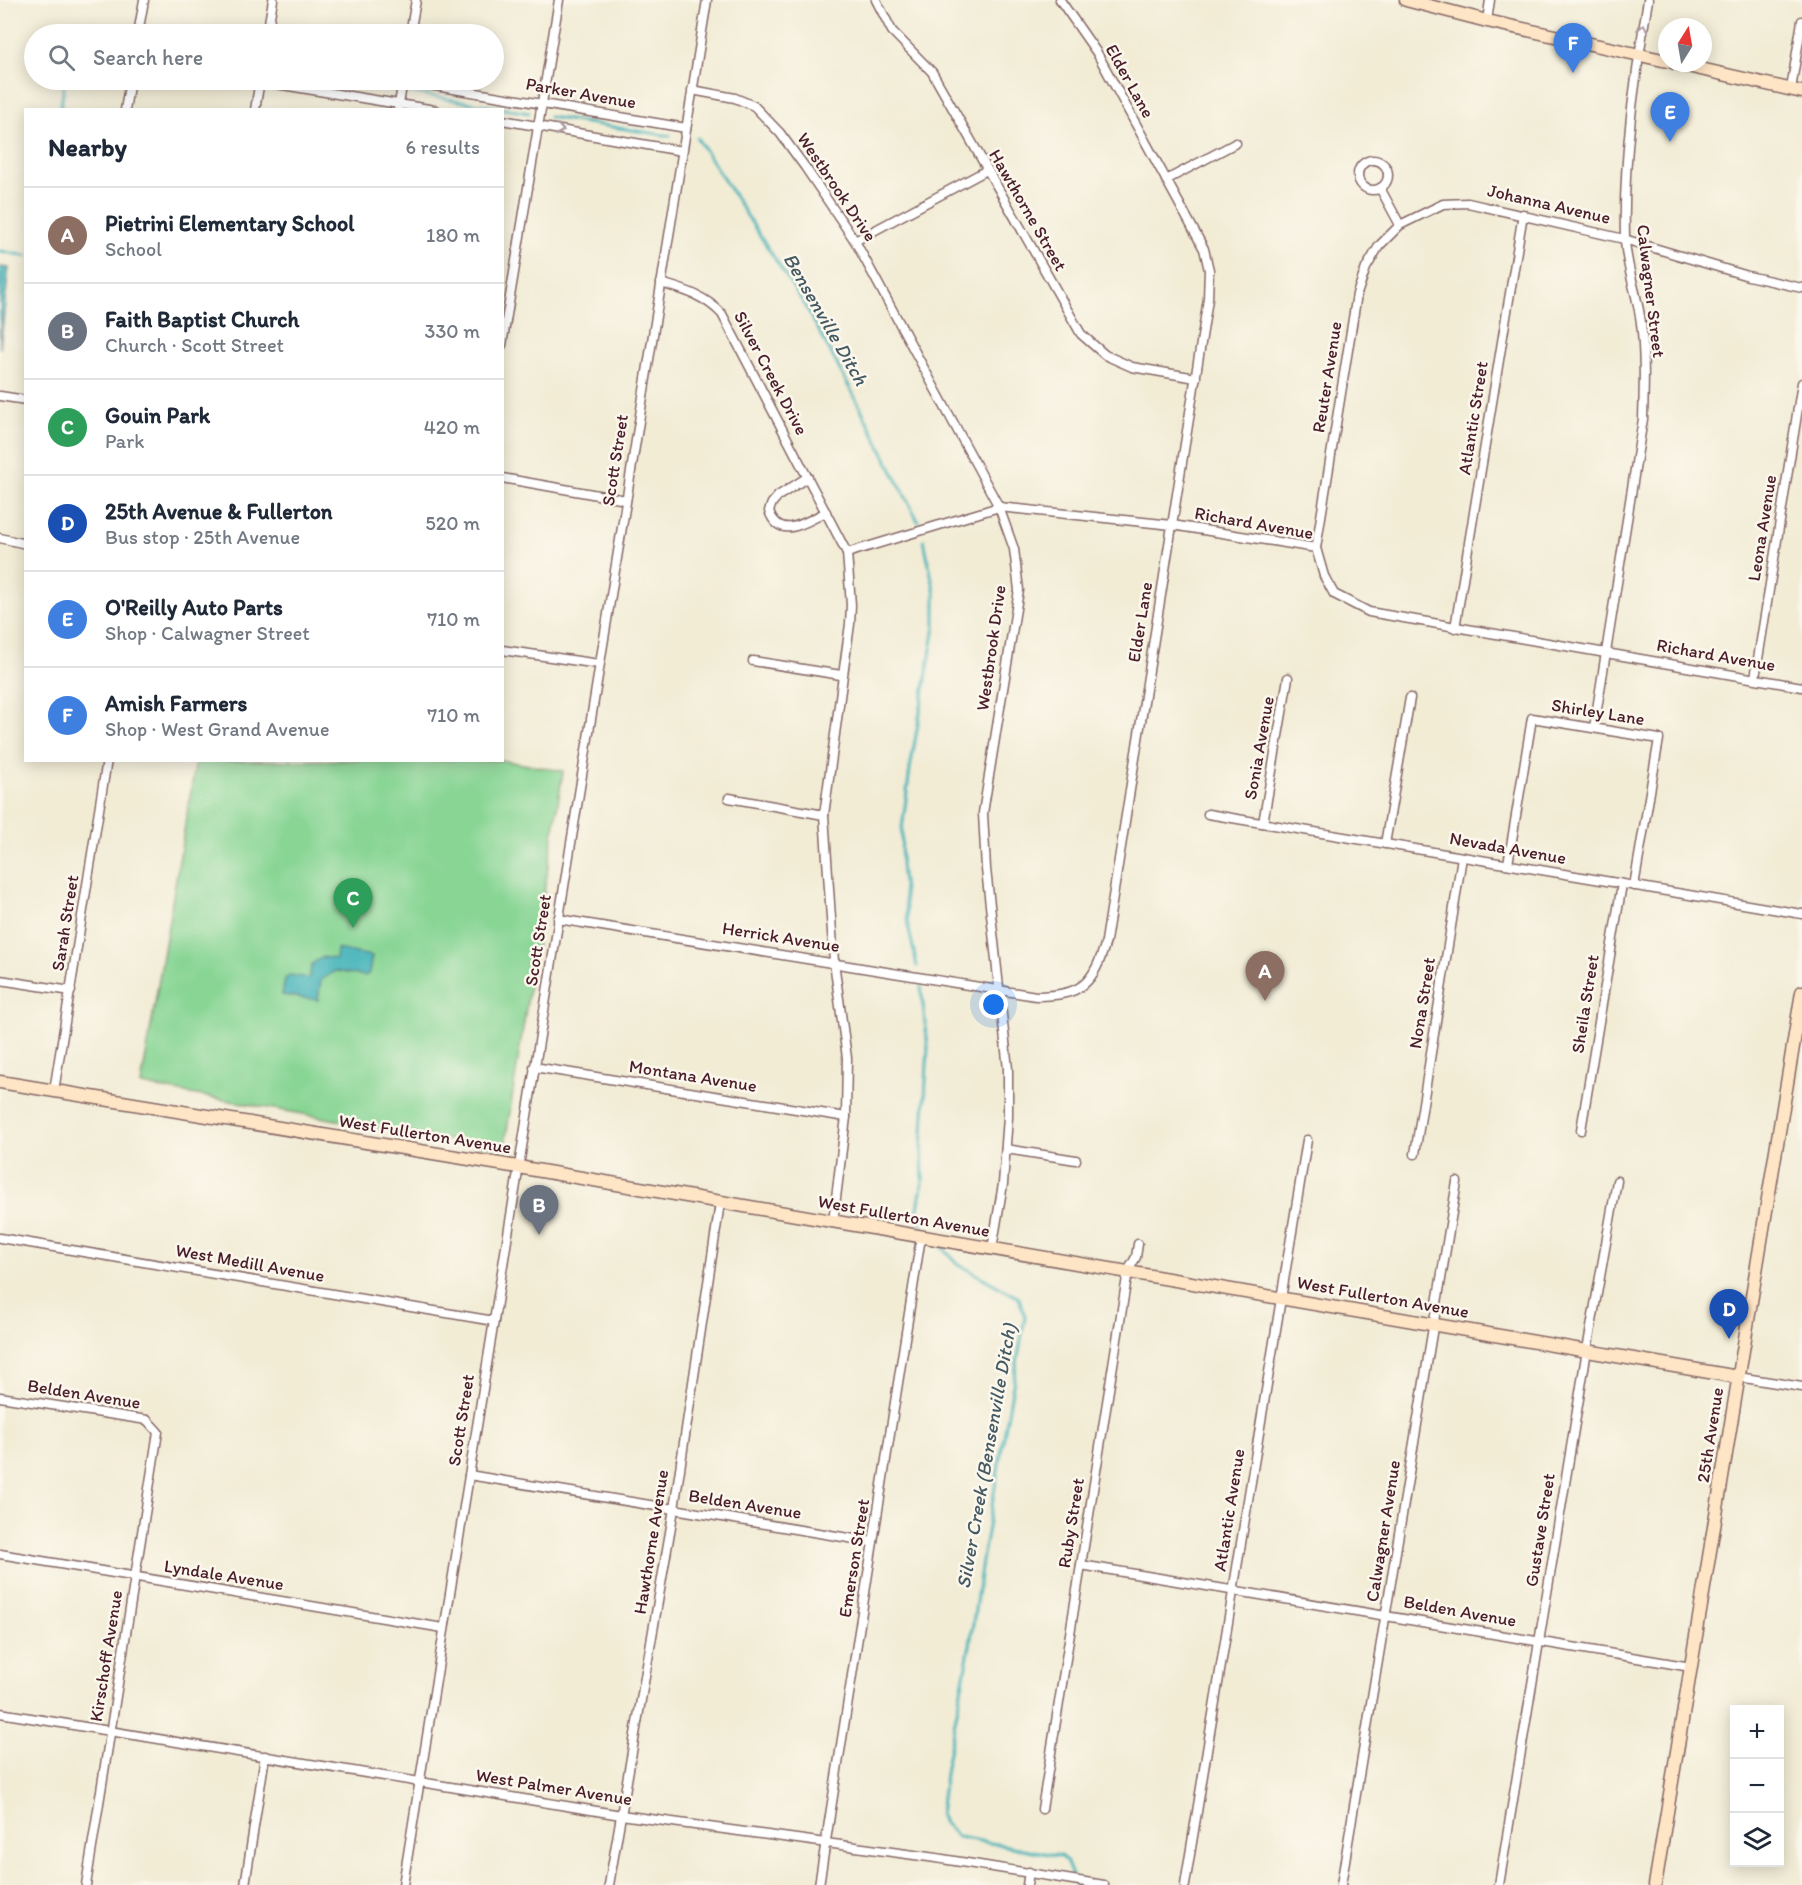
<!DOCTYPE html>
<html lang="en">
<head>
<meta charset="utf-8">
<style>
  :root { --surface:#fff; --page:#f2f2f3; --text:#1f2937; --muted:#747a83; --line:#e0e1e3; --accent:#1f6fb2 }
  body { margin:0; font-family:Itim,sans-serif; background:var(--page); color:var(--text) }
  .controls { position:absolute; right:18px; bottom:18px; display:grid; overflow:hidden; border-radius:0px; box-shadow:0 3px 15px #0003 }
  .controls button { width:54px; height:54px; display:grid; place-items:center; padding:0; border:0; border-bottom:2px solid var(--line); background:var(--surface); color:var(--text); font:30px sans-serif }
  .compass { position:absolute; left:1658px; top:18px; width:54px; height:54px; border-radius:50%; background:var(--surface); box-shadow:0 3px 15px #0003; rotate:11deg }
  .you { position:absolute; left:994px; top:1005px; width:21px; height:21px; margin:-15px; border:4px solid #fff; border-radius:50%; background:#1a73e8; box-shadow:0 0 0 9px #1a73e833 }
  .badge { display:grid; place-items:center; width:39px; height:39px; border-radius:50%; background:var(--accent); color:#fff; font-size:20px; font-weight:700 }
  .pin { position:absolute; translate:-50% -50px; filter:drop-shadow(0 2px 3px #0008) }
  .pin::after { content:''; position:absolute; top:32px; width:21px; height:18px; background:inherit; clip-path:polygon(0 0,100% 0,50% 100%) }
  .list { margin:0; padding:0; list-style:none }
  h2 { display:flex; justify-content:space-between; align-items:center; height:78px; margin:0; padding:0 24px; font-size:26px }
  h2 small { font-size:20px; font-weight:400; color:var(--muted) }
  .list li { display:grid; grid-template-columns:39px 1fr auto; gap:18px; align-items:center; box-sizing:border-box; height:96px; padding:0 24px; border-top:2px solid var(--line) }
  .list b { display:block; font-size:22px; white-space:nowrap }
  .list p { margin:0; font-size:20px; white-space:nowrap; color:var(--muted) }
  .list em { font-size:20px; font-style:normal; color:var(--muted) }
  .icon { flex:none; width:33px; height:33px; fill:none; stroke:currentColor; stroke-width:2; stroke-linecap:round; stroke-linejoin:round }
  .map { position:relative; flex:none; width:1802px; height:1885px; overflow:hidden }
  .search { position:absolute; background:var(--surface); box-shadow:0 3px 15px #0003; left:24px; top:24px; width:480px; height:66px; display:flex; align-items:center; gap:15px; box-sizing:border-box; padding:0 21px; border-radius:33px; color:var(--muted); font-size:22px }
  .panel { position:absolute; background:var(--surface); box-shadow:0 3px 15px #0003; left:24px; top:108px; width:480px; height:654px; border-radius:0px }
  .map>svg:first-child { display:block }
</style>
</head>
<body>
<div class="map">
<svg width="1802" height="1885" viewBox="0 0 1802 1885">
  <rect width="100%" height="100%" fill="#fbf7ec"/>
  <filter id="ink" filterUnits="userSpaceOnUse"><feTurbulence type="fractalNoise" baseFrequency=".0167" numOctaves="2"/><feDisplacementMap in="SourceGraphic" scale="12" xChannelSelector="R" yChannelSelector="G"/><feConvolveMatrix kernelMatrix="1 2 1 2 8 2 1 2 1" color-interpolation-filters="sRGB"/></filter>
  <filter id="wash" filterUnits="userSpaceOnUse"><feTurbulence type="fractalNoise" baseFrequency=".008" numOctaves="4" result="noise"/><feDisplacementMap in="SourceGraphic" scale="24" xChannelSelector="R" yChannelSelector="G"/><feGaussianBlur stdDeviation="1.35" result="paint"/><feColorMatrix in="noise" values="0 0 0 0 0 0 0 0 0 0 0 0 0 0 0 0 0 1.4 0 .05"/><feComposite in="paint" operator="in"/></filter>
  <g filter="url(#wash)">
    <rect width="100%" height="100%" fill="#f2ecd5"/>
    <polygon fill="#88d594" stroke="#697a60" stroke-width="1.5" points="500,760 563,771 504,1150 141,1085 196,761"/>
    <g fill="#41b2b9" stroke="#466872" stroke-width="1.5">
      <polygon points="0,267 9,268 0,349"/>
      <polygon points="337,949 372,956 369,973 365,976 335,971 321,980 318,1000 282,995 285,979 290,975 309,978 312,964 322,957 336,959"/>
    </g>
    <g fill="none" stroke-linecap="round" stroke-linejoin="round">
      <g stroke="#41b2b9" stroke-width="3">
        <polyline points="330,80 390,89"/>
        <polyline points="408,92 529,113"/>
        <polyline points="60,110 65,80"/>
        <polyline points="549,117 670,136"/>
        <polyline points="697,138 806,307 860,407 918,521"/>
        <polyline points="0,251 26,256"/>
        <polyline points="917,966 908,925 901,865 902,829 910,769 935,627 935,594 924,540"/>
        <polyline points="921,987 928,1047 922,1149 923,1180 917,1215 921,1225 928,1233"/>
        <polyline points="939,1244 958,1264 1019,1298 1025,1317 982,1561 970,1645 946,1767 940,1814 944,1823 958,1837 1060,1856 1066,1861 1076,1885"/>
      </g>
    </g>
  </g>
  <g filter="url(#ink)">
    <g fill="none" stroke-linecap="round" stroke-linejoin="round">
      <defs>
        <g id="street">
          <polyline points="876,0 892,31 932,72 1081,334 1105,355 1132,367 1196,378"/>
          <polyline points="1487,21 1490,0"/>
          <polyline points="138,34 144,0"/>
          <polyline points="267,34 273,0"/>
          <polyline points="410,34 416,0"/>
          <polyline points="252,80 435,110"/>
          <polyline points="399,80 686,128"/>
          <polyline points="1791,89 1802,21"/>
          <polyline points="692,90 735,98 754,106 780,133 805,167 855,241 999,507 1014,549 1019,590 983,813 986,869 1008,1069 1008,1117 1003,1184 992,1249"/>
          <polyline points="125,110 130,80"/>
          <polyline points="255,110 260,80"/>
          <polyline points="398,110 403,80"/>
          <polyline points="502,120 682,151"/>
          <circle cx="1373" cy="175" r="15"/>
          <polyline points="1166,180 1236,143"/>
          <polyline points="1380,188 1400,225"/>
          <polyline points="855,241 987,170"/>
          <path d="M661,283C684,290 704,295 722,314L847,553L851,605L850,624L824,815L834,962L847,1058L846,1117L833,1222"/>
          <polyline points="1802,288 1748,276 1624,239 1468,203 1443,204 1400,225 1379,246 1366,268 1357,294 1316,548 1324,576 1334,594 1369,612 1802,687"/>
          <polyline points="502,345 559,0"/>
          <polyline points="0,396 26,400"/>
          <path d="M808,477L778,496L772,503L769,511C780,542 807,521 826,512"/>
          <polyline points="502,478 626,500"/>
          <polyline points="0,538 26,544"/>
          <polyline points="847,553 999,507 1172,525 1316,548"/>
          <polyline points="1455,628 1523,214"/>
          <polyline points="502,650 599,664"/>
          <polyline points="753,661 841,675"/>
          <polyline points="1755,678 1802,383"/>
          <path d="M1594,728L1643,419C1644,387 1645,355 1641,323C1638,295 1625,265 1625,237C1623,157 1635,78 1648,0"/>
          <polyline points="729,798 824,815"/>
          <polyline points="1208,814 1802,914"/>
          <polyline points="1263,823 1288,678"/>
          <polyline points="1385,844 1410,698"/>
          <polyline points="1508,864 1532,718 1659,739 1634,886"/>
          <path d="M558,919L1036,996C1081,996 1094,984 1106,941L1208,299L1209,270L1204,249L1097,53L1060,0"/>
          <polyline points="0,980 71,991"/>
          <polyline points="534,1067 846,1117"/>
          <polyline points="54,1091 107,760"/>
          <polyline points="1581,1130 1622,884"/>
          <polyline points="1006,1149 1076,1160"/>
          <polyline points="1415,1154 1462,857"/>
          <polyline points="0,1238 494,1321"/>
          <polyline points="1738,1377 1802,1387"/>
          <polyline points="0,1397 147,1420 158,1432 86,1885"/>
          <polyline points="469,1475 873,1542"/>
          <polyline points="0,1554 443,1628"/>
          <polyline points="1081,1565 1691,1667"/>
          <polyline points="0,1713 621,1815 936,1858 1104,1885"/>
          <polyline points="1042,1809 1128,1271 1136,1257 1138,1244"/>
          <polyline points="245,1885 265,1756"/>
          <polyline points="403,1885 707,0"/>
          <polyline points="609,1885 674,1509 720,1203"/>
          <polyline points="819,1885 921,1237"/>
          <polyline points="1027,1885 1029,1872"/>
          <polyline points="1185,1885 1307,1140"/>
          <polyline points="1341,1885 1457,1182"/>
          <polyline points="1499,1885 1587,1350 1617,1181"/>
        </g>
        <g id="secondary">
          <polyline points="1406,0 1487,21 1667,61"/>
          <polyline points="1674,63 1802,92"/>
          <polyline points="0,1082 518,1167 1738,1377"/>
          <polyline points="1655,1885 1802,992"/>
        </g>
      </defs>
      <use href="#street" stroke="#856766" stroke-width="11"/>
      <use href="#secondary" stroke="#856766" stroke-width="15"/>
      <use href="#street" stroke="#fff" stroke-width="8"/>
      <use href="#secondary" stroke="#fee5c5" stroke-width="12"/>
    </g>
    <defs><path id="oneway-chevron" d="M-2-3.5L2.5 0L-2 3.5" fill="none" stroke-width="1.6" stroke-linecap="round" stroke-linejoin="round" transform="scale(1.5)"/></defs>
    <g stroke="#ae9aa0">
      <use href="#oneway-chevron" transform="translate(1643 28) rotate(-81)"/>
      <use href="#oneway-chevron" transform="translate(560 130) rotate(10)"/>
    </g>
  </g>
  <g text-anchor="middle" stroke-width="5" stroke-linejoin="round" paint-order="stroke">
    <g font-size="18" fill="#4a1f2b" stroke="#fbf7ec">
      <text transform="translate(1130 81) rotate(61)" y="6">Elder Lane</text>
      <text transform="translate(581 93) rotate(10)" y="6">Parker Avenue</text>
      <text transform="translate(837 187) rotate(56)" y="6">Westbrook Drive</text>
      <text transform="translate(1549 204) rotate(13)" y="6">Johanna Avenue</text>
      <text transform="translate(1028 210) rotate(60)" y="6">Hawthorne Street</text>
      <text transform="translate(1651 291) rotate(83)" y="6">Calwagner Street</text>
      <text transform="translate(771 373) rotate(62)" y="6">Silver Creek Drive</text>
      <text transform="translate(1327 377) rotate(-81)" y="6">Reuter Avenue</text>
      <text transform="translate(1473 418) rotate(-81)" y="6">Atlantic Street</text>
      <text transform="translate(615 460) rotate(-81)" y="6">Scott Street</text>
      <text transform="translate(1254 523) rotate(10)" y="6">Richard Avenue</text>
      <text transform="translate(1762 528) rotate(-81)" y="6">Leona Avenue</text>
      <text transform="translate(1140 622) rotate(-81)" y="6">Elder Lane</text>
      <text transform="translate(991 648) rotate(-82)" y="6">Westbrook Drive</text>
      <text transform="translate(1716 655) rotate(10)" y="6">Richard Avenue</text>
      <text transform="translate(1598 712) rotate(9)" y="6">Shirley Lane</text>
      <text transform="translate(1259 748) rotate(-80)" y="6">Sonia Avenue</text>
      <text transform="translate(1508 848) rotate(10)" y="6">Nevada Avenue</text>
      <text transform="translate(65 923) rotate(-81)" y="6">Sarah Street</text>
      <text transform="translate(781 937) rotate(9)" y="6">Herrick Avenue</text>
      <text transform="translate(538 940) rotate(-81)" y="6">Scott Street</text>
      <text transform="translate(1422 1003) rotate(-81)" y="6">Nona Street</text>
      <text transform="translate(1585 1004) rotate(-81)" y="6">Sheila Street</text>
      <text transform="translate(693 1076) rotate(9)" y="6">Montana Avenue</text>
      <text transform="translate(425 1134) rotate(9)" y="6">West Fullerton Avenue</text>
      <text transform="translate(904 1216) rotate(10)" y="6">West Fullerton Avenue</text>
      <text transform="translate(250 1263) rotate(10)" y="6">West Medill Avenue</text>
      <text transform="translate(1383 1297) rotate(10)" y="6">West Fullerton Avenue</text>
      <text transform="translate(84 1394) rotate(9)" y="6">Belden Avenue</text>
      <text transform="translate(461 1420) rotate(-81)" y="6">Scott Street</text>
      <text transform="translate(1710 1435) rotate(-81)" y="6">25th Avenue</text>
      <text transform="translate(745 1504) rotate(9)" y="6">Belden Avenue</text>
      <text transform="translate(1229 1510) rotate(-81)" y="6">Atlantic Avenue</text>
      <text transform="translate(1071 1523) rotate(-81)" y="6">Ruby Street</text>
      <text transform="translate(1540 1530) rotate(-81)" y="6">Gustave Street</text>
      <text transform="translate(1383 1531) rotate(-81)" y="6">Calwagner Avenue</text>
      <text transform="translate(651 1542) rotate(-81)" y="6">Hawthorne Avenue</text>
      <text transform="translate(854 1558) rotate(-81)" y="6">Emerson Street</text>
      <text transform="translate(224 1575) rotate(9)" y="6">Lyndale Avenue</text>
      <text transform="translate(1460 1611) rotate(10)" y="6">Belden Avenue</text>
      <text transform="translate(106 1656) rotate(-81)" y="6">Kirschoff Avenue</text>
      <text transform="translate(554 1787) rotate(9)" y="6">West Palmer Avenue</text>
    </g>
    <g font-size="20" font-style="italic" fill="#465a64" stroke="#fbf7ec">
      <text transform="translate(826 319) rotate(60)" y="7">Bensenville Ditch</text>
      <text transform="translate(986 1456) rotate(-80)" y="7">Silver Creek (Bensenville Ditch)</text>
    </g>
  </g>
</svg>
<div class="controls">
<button>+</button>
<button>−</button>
<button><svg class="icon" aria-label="layers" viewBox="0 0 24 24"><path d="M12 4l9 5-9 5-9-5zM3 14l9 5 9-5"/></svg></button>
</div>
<svg class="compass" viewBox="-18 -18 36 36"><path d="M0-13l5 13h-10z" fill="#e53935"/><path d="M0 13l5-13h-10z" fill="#747a83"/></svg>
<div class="you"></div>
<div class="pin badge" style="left:1265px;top:1001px;background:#8d6e63">A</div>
<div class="pin badge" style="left:539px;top:1235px;background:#6b7280">B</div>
<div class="pin badge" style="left:353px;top:928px;background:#2e9e5b">C</div>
<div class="pin badge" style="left:1729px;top:1339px;background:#1a4fb4">D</div>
<div class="pin badge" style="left:1670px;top:142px;background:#3f7fe0">E</div>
<div class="pin badge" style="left:1573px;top:73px;background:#3f7fe0">F</div>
<div class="search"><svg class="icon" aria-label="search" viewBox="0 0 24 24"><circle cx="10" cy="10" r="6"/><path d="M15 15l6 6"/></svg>Search here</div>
<section class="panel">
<h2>Nearby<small>6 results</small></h2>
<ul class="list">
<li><span class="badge" style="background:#8d6e63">A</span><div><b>Pietrini Elementary School</b><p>School</p></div><em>180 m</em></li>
<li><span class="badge" style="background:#6b7280">B</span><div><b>Faith Baptist Church</b><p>Church · Scott Street</p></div><em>330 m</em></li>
<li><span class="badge" style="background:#2e9e5b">C</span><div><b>Gouin Park</b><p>Park</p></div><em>420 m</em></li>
<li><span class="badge" style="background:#1a4fb4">D</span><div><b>25th Avenue &amp; Fullerton</b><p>Bus stop · 25th Avenue</p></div><em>520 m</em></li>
<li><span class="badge" style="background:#3f7fe0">E</span><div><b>O'Reilly Auto Parts</b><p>Shop · Calwagner Street</p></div><em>710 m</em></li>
<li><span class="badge" style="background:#3f7fe0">F</span><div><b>Amish Farmers</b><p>Shop · West Grand Avenue</p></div><em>710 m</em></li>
</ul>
</section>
</div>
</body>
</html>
